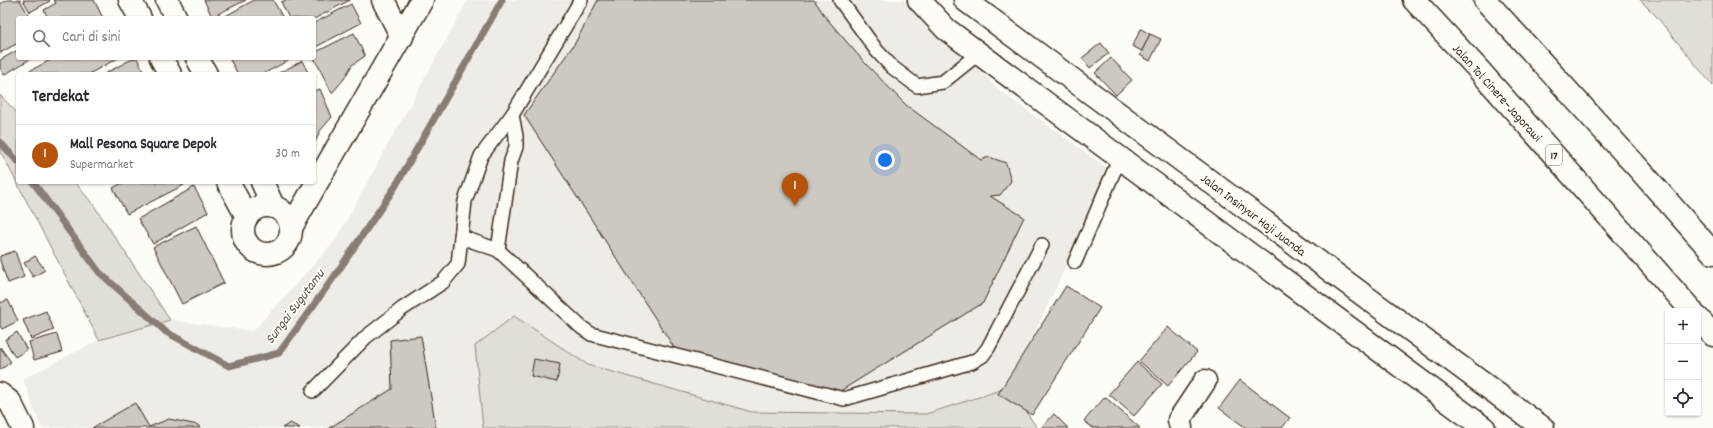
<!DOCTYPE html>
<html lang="id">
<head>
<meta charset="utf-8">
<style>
  :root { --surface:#fff; --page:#f7f7f7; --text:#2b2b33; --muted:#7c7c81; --line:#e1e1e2; --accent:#b45309 }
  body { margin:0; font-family:Dekko,sans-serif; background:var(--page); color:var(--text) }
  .controls { position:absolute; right:12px; bottom:12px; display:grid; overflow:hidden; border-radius:4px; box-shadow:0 1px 3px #0004 }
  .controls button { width:36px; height:36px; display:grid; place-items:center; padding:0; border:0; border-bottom:1px solid var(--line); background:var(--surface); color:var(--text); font:20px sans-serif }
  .you { position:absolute; left:885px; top:160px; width:14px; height:14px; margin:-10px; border:3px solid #fff; border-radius:50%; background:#1a73e8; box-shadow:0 0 0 6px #1a73e833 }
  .badge { display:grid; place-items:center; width:26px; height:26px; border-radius:50%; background:var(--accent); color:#fff; font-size:13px; font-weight:700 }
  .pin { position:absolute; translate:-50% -33px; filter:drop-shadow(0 1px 2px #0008) }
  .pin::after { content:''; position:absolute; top:21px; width:14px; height:12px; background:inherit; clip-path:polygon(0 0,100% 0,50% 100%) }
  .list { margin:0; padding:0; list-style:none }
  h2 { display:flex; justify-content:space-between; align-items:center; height:52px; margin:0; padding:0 16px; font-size:17px }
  h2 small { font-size:13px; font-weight:400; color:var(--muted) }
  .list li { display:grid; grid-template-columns:26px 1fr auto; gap:12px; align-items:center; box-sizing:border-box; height:60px; padding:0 16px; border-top:1px solid var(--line) }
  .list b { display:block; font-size:15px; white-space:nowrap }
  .list p { margin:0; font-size:13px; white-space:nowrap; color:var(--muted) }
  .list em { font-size:13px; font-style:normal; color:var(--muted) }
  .icon { flex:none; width:22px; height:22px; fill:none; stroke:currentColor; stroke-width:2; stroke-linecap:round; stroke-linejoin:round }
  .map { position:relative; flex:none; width:1713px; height:428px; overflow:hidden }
  .search { position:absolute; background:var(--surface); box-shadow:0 1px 3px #0004; left:16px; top:16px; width:300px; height:44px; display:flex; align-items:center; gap:10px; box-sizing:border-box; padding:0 14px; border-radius:4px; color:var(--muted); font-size:15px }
  .panel { position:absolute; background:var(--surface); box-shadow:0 1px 3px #0004; left:16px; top:72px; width:300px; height:112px; border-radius:4px }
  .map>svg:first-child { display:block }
</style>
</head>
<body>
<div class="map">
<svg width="1713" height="428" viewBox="0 0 1713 428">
  <rect width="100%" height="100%" fill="#fdfcf7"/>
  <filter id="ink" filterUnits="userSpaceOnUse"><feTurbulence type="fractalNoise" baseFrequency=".025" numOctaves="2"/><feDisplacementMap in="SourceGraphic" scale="8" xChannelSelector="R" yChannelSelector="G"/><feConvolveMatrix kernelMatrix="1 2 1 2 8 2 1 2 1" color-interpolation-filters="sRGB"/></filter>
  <g filter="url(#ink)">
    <polygon fill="#efece7" points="468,0 911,0 1000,91 1110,170 1010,387 927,414 752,412 588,365 514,316 475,346 483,428 41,428 23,379 99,340 170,320 253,331 335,241"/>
    <g fill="#e1ded7" stroke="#8e847a">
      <polygon points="1640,0 1713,0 1713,86 1656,16"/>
      <polygon points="0,95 18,114 18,182 75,182 95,207 170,320 99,340 3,156 0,153"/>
      <polygon points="514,316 588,365 752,412 926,414 1010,387 1037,428 483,428 475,346"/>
    </g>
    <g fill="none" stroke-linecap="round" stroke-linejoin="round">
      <g stroke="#887d74" stroke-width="7">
        <polyline points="0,142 18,162"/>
        <polyline points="33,182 99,272 166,332 229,366 279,353 334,277 395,187 502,0"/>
      </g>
    </g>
    <g fill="#cdc8c2" stroke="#3b2a1e">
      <polygon points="7,0 20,0 30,18 18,18 18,43 0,53 0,4"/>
      <polygon points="23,0 49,0 50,1 30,12"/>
      <polygon points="54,0 94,0 103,18 48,18 44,10 56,3"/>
      <polygon points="204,0 246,0 212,17"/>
      <polygon points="254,0 273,0 283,18 222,18"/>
      <polygon points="286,0 350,0 314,19 289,18 281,2"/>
      <polygon points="598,0 814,0 827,19 865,63 906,105 981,160 989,157 1006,163 1011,181 1000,195 990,196 1024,217 983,303 837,393 675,349 524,115 575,43"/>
      <polygon points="351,4 361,23 314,48 314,23"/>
      <polygon points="1141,29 1150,34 1142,51 1132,46"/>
      <polygon points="354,33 365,56 352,65 344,79 332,93 314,58 314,53"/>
      <polygon points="1150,34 1161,39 1150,61 1140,55"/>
      <polygon points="1101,43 1109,53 1090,68 1082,58"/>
      <polygon points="18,50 18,58 32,58 4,75 0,68 0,60"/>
      <polygon points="54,58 118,58 89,74 24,74"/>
      <polygon points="134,58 137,58 145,74 104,74"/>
      <polygon points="229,58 293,58 263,74 238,74"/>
      <polygon points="1111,58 1132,80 1116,95 1095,73"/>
      <polygon points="302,61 309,74 277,74"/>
      <polygon points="320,89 332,117 320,131 314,145 314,91"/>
      <polygon points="124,182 183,182 184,185 127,214 113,188"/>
      <polygon points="194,187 208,212 153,244 138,219"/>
      <polygon points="196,226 224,283 182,304 153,247"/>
      <polygon points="15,251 24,277 8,283 0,261 0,256"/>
      <polygon points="35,256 45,270 33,277 24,263"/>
      <polygon points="1066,286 1100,308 1032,415 998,394"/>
      <polygon points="8,300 18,321 2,329 0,326 0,303"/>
      <polygon points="46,311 54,330 31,339 23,320"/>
      <polygon points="1168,327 1197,352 1168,386 1139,361"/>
      <polygon points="17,332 27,350 15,357 5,340"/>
      <polygon points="57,334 62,352 34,360 29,342"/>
      <polygon points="421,336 436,428 329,428 392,389 390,340"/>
      <polygon points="0,347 11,362 0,370"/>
      <polygon points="534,359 560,364 557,382 531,376"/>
      <polygon points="1137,362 1162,384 1134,416 1109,394"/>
      <polygon points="1240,380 1290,418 1282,428 1246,428 1219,408"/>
      <polygon points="1105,397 1122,412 1140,428 1093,428 1084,421"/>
      <polygon points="135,403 149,427 169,419 198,425 200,428 92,428"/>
      <polygon points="1054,414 1068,428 1041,428"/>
      <polygon points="290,423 300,428 282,428"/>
    </g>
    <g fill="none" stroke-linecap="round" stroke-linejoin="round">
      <defs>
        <g id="service">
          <polyline points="840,0 877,51 892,67 917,86 943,82 979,53"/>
          <polyline points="512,115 516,136 516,147 511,161 498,250 581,327 591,334 844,399 972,362 982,356 988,348 1042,245"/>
          <polyline points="461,237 498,250"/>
          <polyline points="1075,262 1120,157"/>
          <polyline points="313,391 366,337 402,309 443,282 458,264 465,201 481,156 512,115 581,0"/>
        </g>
        <g id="minor">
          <polyline points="130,0 140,18"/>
          <polyline points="167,0 176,18"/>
          <polyline points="383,0 402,37"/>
          <polyline points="161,58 170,74"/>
          <polyline points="197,58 206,74"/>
          <polyline points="228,182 247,217"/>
          <polyline points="262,182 273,206"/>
          <circle cx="267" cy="230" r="24"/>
          <polyline points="292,226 422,0"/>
          <polyline points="0,394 10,402 23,428"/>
          <polyline points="1181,428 1179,420 1205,381"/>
        </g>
        <g id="trunk">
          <polyline points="919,0 946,29 1484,428"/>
          <polyline points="965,0 1543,428"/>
        </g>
        <g id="motorway">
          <polyline points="1414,0 1479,70 1692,311"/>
          <polyline points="1485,0 1639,169 1713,253"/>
          <polyline points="1698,318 1713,335"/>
        </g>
      </defs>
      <use href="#service" stroke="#3b2a1e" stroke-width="16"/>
      <use href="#minor" stroke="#3b2a1e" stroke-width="25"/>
      <use href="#trunk" stroke="#3b2a1e" stroke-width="25"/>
      <use href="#motorway" stroke="#3b2a1e" stroke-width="25"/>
      <use href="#service" stroke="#fdfcf7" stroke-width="13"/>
      <use href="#minor" stroke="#fdfcf7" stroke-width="22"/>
      <use href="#trunk" stroke="#fdfcf7" stroke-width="22"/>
      <use href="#motorway" stroke="#fdfcf7" stroke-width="22"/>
    </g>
  </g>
  <g text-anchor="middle" stroke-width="4" stroke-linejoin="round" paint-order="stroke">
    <rect fill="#fdfcf7" stroke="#75695f" stroke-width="1" x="1546" y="145" width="16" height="20" rx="3"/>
    <g font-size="12" font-weight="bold" fill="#3b2a1e">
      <text x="1554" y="159">17</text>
    </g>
    <g font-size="13" fill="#3b2a1e" stroke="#fdfcf7">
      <text transform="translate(1498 92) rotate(48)" y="5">Jalan Tol Cinere–Jagorawi</text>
      <text transform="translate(1254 214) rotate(37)" y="5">Jalan Insinyur Haji Juanda</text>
    </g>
    <g font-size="14" font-style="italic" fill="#615349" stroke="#fdfcf7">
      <text transform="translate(294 306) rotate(-53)" y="5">Sungai Sugutamu</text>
    </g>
  </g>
</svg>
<div class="controls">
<button>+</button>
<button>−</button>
<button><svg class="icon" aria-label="locate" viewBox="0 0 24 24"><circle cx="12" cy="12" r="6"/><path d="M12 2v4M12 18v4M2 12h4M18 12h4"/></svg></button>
</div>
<div class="you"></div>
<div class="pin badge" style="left:795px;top:206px">1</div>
<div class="search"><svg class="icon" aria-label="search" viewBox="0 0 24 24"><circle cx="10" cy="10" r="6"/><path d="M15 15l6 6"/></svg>Cari di sini</div>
<section class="panel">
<h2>Terdekat<small></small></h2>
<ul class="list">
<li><span class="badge">1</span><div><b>Mall Pesona Square Depok</b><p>Supermarket</p></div><em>30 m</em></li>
</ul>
</section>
</div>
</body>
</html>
